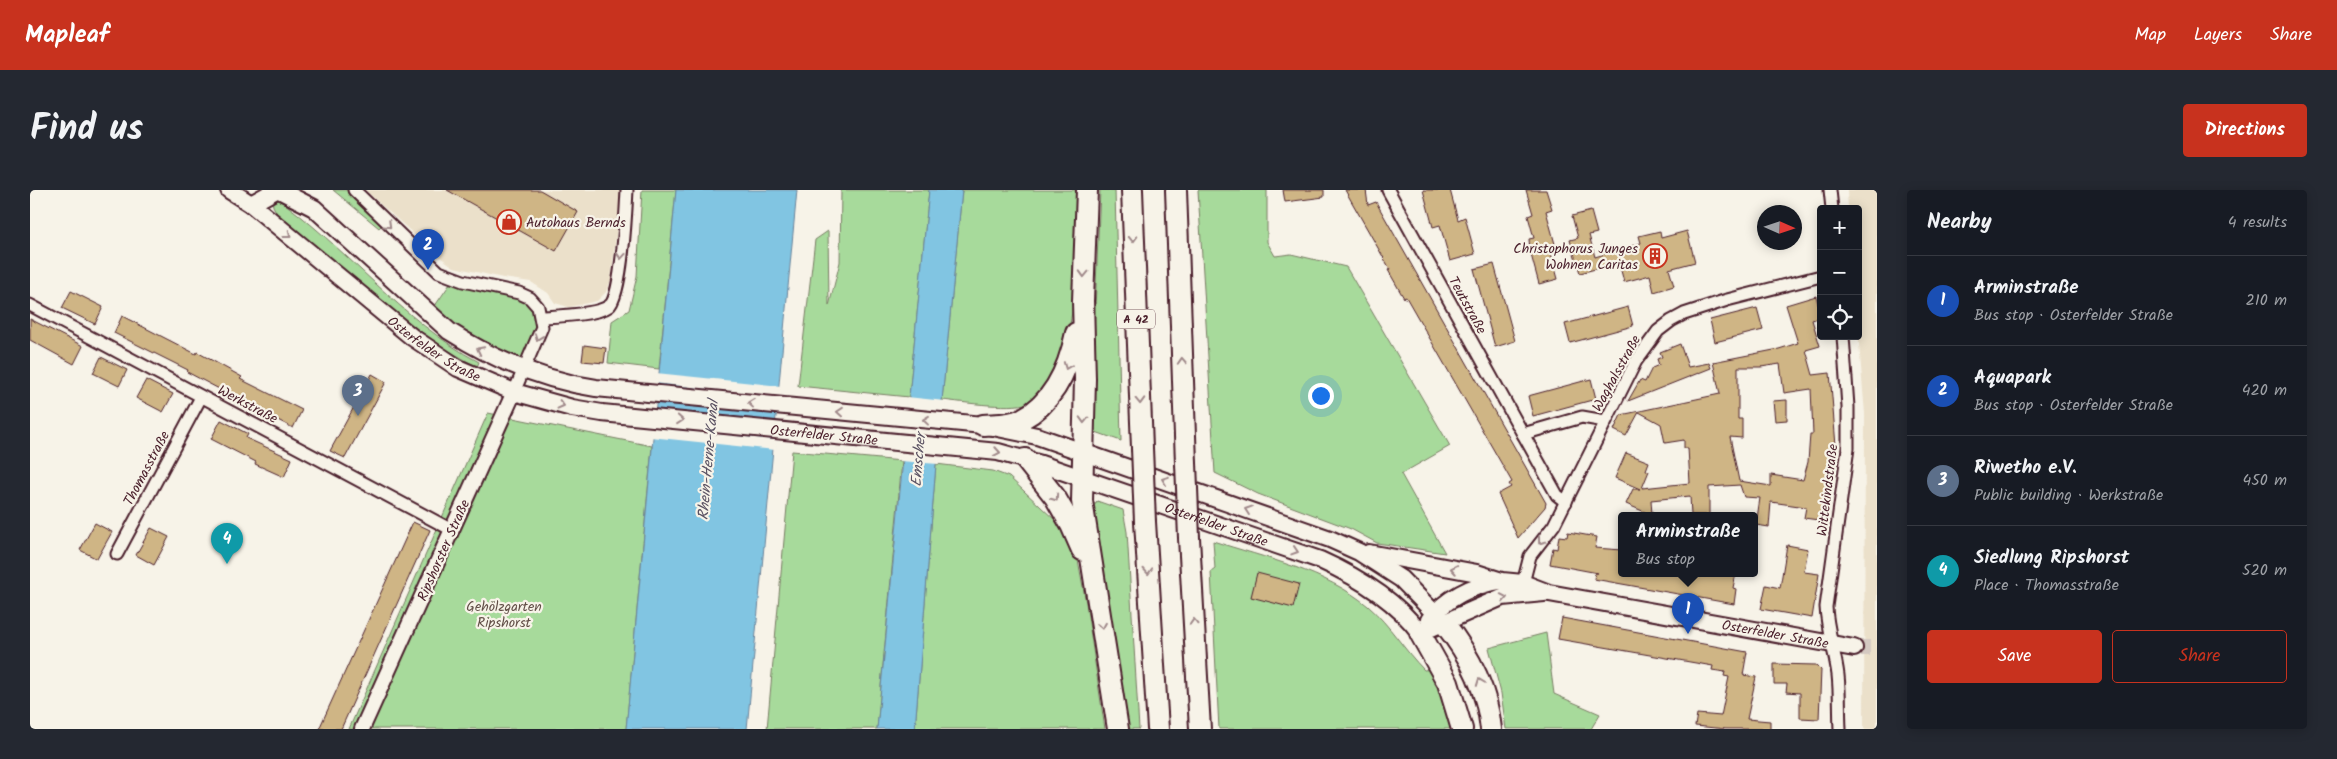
<!DOCTYPE html>
<html lang="en">
<head>
<meta charset="utf-8">
<style>
  :root { --surface:#171b24; --page:#242831; --text:#f1f3f6; --muted:#9ea1a6; --line:#363941; --accent:#c8321e }
  body { margin:0; font-family:Kalam,sans-serif; background:var(--page); color:var(--text) }
  .controls { position:absolute; right:15px; top:15px; display:grid; overflow:hidden; border-radius:5px; box-shadow:0 2px 12px #0003 }
  .controls button { width:45px; height:45px; display:grid; place-items:center; padding:0; border:0; border-bottom:1px solid var(--line); background:var(--surface); color:var(--text); font:25px sans-serif }
  .compass { position:absolute; left:1727px; top:15px; width:45px; height:45px; border-radius:50%; background:var(--surface); box-shadow:0 2px 12px #0003; rotate:93deg }
  .you { position:absolute; left:1290px; top:205px; width:18px; height:18px; margin:-12px; border:4px solid #fff; border-radius:50%; background:#1a73e8; box-shadow:0 0 0 8px #1a73e833 }
  .badge { display:grid; place-items:center; width:32px; height:32px; border-radius:50%; background:var(--accent); color:#fff; font-size:16px; font-weight:700 }
  .pin { position:absolute; translate:-50% -41px; filter:drop-shadow(0 1px 2px #0008) }
  .pin::after { content:''; position:absolute; top:26px; width:18px; height:15px; background:inherit; clip-path:polygon(0 0,100% 0,50% 100%) }
  .popup { position:absolute; left:1588px; top:322px; width:140px; height:65px; box-sizing:border-box; display:grid; place-content:center; border-radius:5px; background:var(--surface); filter:drop-shadow(0 1px 4px #0005); font-size:16px; white-space:nowrap; color:var(--muted) }
  .popup b { font-size:19px; color:var(--text) }
  .popup::after { content:''; position:absolute; left:50%; top:100%; margin-left:-10px; border:10px solid transparent; border-top-color:var(--surface) }
  .list { margin:0; padding:0; list-style:none }
  h2 { display:flex; justify-content:space-between; align-items:center; height:65px; margin:0; padding:0 20px; font-size:21px }
  h2 small { font-size:16px; font-weight:400; color:var(--muted) }
  .list li { display:grid; grid-template-columns:32px 1fr auto; gap:15px; align-items:center; box-sizing:border-box; height:90px; padding:0 20px; border-top:1px solid var(--line) }
  .list b { display:block; font-size:19px; white-space:nowrap }
  .list p { margin:0; font-size:16px; white-space:nowrap; color:var(--muted) }
  .list em { font-size:16px; font-style:normal; color:var(--muted) }
  .actions { display:flex; gap:10px; padding:15px 20px }
  .actions a { flex:1; padding:11px 0; border:1px solid var(--accent); border-radius:5px; text-align:center; font-size:18px; color:var(--accent) }
  .actions .main { background:var(--accent); color:#fff }
  .icon { flex:none; width:28px; height:28px; fill:none; stroke:currentColor; stroke-width:2; stroke-linecap:round; stroke-linejoin:round }
  .map { position:relative; flex:none; width:1847px; height:539px; overflow:hidden; border-radius:5px }
  header { display:flex; align-items:center; gap:30px; box-sizing:border-box; height:70px; padding:0 25px; background:var(--accent); color:#fff }
  header strong { font-size:24px }
  nav { display:flex; gap:28px; margin-inline-start:auto; font-size:18px }
  .intro { display:flex; align-items:center; justify-content:space-between; box-sizing:border-box; height:120px; padding:0 30px }
  h1 { margin:0; font-size:35px }
  .button { padding:12px 22px; border-radius:5px; background:var(--accent); color:#fff; font-size:18px; font-weight:700 }
  main { display:flex; gap:30px; padding:0 30px }
  aside { flex:1; background:var(--surface); border-radius:5px; box-shadow:0 2px 12px #0003 }
  .map>svg:first-child { display:block }
</style>
</head>
<body>
<header>
<strong>Mapleaf</strong>
<nav><a>Map</a><a>Layers</a><a>Share</a></nav>
</header>
<div class="intro"><h1>Find us</h1><a class="button">Directions</a></div>
<main>
<div class="map">
<svg width="1847" height="539" viewBox="0 0 1847 539">
  <rect width="100%" height="100%" fill="#f7f3e8"/>
  <filter id="ink" filterUnits="userSpaceOnUse"><feTurbulence type="fractalNoise" baseFrequency=".02" numOctaves="2"/><feDisplacementMap in="SourceGraphic" scale="10" xChannelSelector="R" yChannelSelector="G"/><feConvolveMatrix kernelMatrix="1 2 1 2 8 2 1 2 1" color-interpolation-filters="sRGB"/></filter>
  <g filter="url(#ink)">
    <g fill="#ebe0ca">
      <polygon points="335,0 591,0 581,90 576,102 567,111 539,117 525,113 518,103 501,92 473,88 424,77 407,65"/>
      <polygon points="1817,0 1847,0 1847,539 1834,539 1835,224 1828,142 1828,19 1818,19"/>
    </g>
    <g fill="#a7da9b" stroke="#787c63">
      <polygon points="303,0 317,0 323,9 352,35 349,38"/>
      <polygon points="612,0 646,0 629,179 578,173 582,131 599,120 607,86"/>
      <polygon points="811,0 899,0 879,207 768,196 785,50 798,41 799,116 810,72"/>
      <path d="M932,0H1046C1045,55 1053,177 1003,211C987,221 932,212 912,210Z"/>
      <polygon points="1070,0 1085,0 1091,251 1060,240"/>
      <polygon points="1168,0 1237,0 1237,52 1245,66 1261,64 1316,77 1420,256 1371,284 1415,363 1347,353 1321,339 1228,304 1185,283"/>
      <path d="M244,6C316,56 371,131 449,172L447,177L416,159L376,131L251,31L243,16L242,9Z"/>
      <polygon points="422,91 496,107 512,128 494,178 400,123"/>
      <polygon points="458,223 622,256 596,539 319,539"/>
      <polygon points="762,261 872,271 847,539 737,539"/>
      <polygon points="906,274 963,281 979,287 1041,345 1048,370 1056,413 1075,539 885,539"/>
      <polygon points="1067,311 1093,320 1097,342 1109,539 1093,539 1059,313 1066,314"/>
      <path d="M1183,351C1235,368 1296,381 1338,416C1360,435 1374,460 1394,480L1404,479L1424,539H1189L1181,382L1185,379Z"/>
      <polygon points="1516,443 1524,504 1570,524 1561,539 1476,539 1471,503 1459,458"/>
    </g>
    <g fill="#81c5e2" stroke="#6b8399">
      <polygon points="646,0 767,0 717,539 596,539"/>
      <polygon points="899,0 932,0 906,274 885,539 847,539"/>
    </g>
    <g fill="#f7f3e8">
      <polygon points="626,183 751,196 750,207 625,193"/>
      <polygon points="877,207 915,211 908,274 870,271"/>
      <polygon points="621,237 746,250 745,260 620,247"/>
    </g>
    <g fill="#cfb585" stroke="#4a1f2b" fill-rule="evenodd">
      <polygon points="417,0 510,0 548,22 526,61"/>
      <polygon points="1253,0 1294,0 1294,7 1255,12"/>
      <polygon points="1315,0 1336,0 1338,15 1346,12 1516,313 1515,317 1488,348 1468,304 1481,297 1479,294 1482,292 1376,107 1374,108 1371,103 1358,80 1360,79"/>
      <polygon points="1393,0 1420,0 1428,30 1435,27 1445,64 1420,71 1410,35 1403,37"/>
      <polygon points="1496,0 1516,0 1522,19 1516,21 1525,54 1519,56 1528,89 1509,94 1500,61 1499,49 1504,48 1498,26 1503,24"/>
      <polygon points="1561,21 1567,43 1559,45 1565,67 1611,53 1609,46 1630,41 1631,48 1657,41 1665,72 1639,79 1644,96 1624,102 1620,85 1594,92 1589,73 1550,83 1540,50 1548,48 1542,26"/>
      <polygon points="1464,74 1485,151 1465,157 1444,79"/>
      <polygon points="41,101 73,117 65,134 32,118"/>
      <path d="M1786,106L1791,127L1782,130L1790,156L1776,160L1783,185L1800,183L1806,256L1796,331L1774,328L1776,317L1741,312L1739,337L1726,335L1730,308L1714,307L1710,295L1679,297V325H1661L1660,306L1621,310L1622,325L1596,314L1603,299H1610L1585,288L1596,263L1619,272L1616,280L1619,281L1612,298L1660,293L1658,258H1654V250L1635,253L1631,234L1609,222L1596,246L1584,240L1591,225L1690,204L1683,172L1749,159L1768,153L1756,115ZM1750,174L1754,203L1781,199L1783,244H1780L1778,272L1773,290L1741,285V296L1709,291L1700,247L1712,248V229H1708V177H1731Z"/>
      <polygon points="1598,117 1603,136 1540,153 1535,134"/>
      <polygon points="1727,118 1733,140 1685,152 1680,130"/>
      <polygon points="92,126 166,164 167,162 212,187 210,189 272,220 263,238 157,182 158,180 84,143"/>
      <polygon points="0,129 53,156 44,174 0,150"/>
      <polygon points="1650,154 1658,177 1679,173 1681,178 1598,211 1610,190 1615,192 1622,178 1629,175 1627,169 1632,167 1630,162"/>
      <polygon points="554,155 576,158 574,173 552,171"/>
      <polygon points="71,167 97,180 89,196 63,183"/>
      <polygon points="342,184 356,192 315,268 300,261"/>
      <polygon points="1561,189 1566,209 1503,226 1498,206"/>
      <polygon points="116,190 143,204 133,222 106,208"/>
      <polygon points="1757,210 1757,230 1745,231 1743,211"/>
      <polygon points="191,230 218,244 216,248 262,269 254,287 225,274 226,272 181,249"/>
      <polygon points="383,332 400,340 311,539 289,539"/>
      <polygon points="65,333 82,342 67,369 50,360"/>
      <polygon points="121,338 139,347 124,375 106,365"/>
      <polygon points="1538,342 1567,347 1565,358 1592,360 1592,383 1706,383 1703,398 1706,399 1704,414 1564,389 1565,383 1568,383 1520,374 1523,358 1527,359 1529,346 1537,347"/>
      <polygon points="1757,355 1778,359 1774,382 1789,384 1782,428 1731,419 1736,395 1750,398"/>
      <polygon points="1227,383 1269,394 1263,418 1221,407"/>
      <polygon points="1532,428 1717,462 1713,485 1726,487 1717,529 1740,531 1740,539 1696,539 1665,536 1667,524 1691,526 1699,487 1694,486 1695,482 1682,480 1683,476 1528,449"/>
      <polygon points="1744,474 1786,475 1791,480 1789,529 1770,528 1770,503 1756,502 1757,494 1744,494"/>
    </g>
    <g fill="none" stroke-linecap="round" stroke-linejoin="round">
      <polyline stroke="#d4c9c2" stroke-width="16" stroke-dasharray="16 8" stroke-linecap="butt" points="1824,458 1847,458"/>
      <defs>
        <g id="minor">
          <polyline points="324,0 409,82 433,91 489,103 500,108 508,117 512,137 484,202"/>
          <polyline points="1358,0 1493,244 1552,227 1575,231"/>
          <polyline points="1800,0 1802,19"/>
          <polyline points="0,115 422,340"/>
          <path d="M512,127C528,126 567,125 579,116C592,107 596,20 597,0"/>
          <polyline points="1493,244 1527,305 1536,312"/>
          <polyline points="87,364 171,207"/>
          <polyline points="1493,393 1500,366 1524,335 1606,171 1628,141 1641,131 1654,124 1697,110 1791,86"/>
          <path d="M1810,539C1809,521 1810,503 1808,485C1805,461 1797,440 1796,417L1818,258V217L1813,146"/>
        </g>
        <polyline id="tertiary" points="332,539 484,202"/>
        <g id="secondary">
          <path id="s1" d="M199,0L221,14L382,147L428,178L484,202L542,218L572,223L968,262L1011,274L1290,370C1328,387 1365,409 1390,443"/>
          <path d="M249,0L284,18L419,141C464,170 512,190 566,198L953,235L1007,246L1300,349L1329,362L1371,389L1414,433"/>
          <polyline points="221,14 246,0"/>
          <path id="s2" d="M1339,363L1447,383L1472,391L1493,393L1519,403L1824,458"/>
          <path d="M1399,430C1416,408 1442,395 1469,391"/>
          <polyline points="1390,443 1472,407 1514,403"/>
        </g>
        <g id="motorway">
          <polyline points="1057,0 1053,111 1055,189 1052,311 1088,539"/>
          <polyline points="1102,0 1112,258"/>
          <polyline points="1146,0 1156,273"/>
          <path d="M953,235C965,234 981,235 992,229C1025,212 1039,177 1046,143"/>
          <polyline points="995,269 1025,307 1041,335 1052,360"/>
          <polyline points="1115,332 1128,539"/>
          <polyline points="1159,348 1170,539"/>
          <path d="M1414,433C1439,464 1457,498 1461,539"/>
          <polyline points="1390,443 1418,493 1432,539"/>
        </g>
      </defs>
      <use href="#minor" stroke="#4a1f2b" stroke-width="15"/>
      <use href="#tertiary" stroke="#4a1f2b" stroke-width="18"/>
      <use href="#secondary" stroke="#4a1f2b" stroke-width="20"/>
      <use href="#motorway" stroke="#4a1f2b" stroke-width="24"/>
      <use href="#minor" stroke="#f7f3e8" stroke-width="11"/>
      <use href="#tertiary" stroke="#f7f3e8" stroke-width="14"/>
      <use href="#secondary" stroke="#f7f3e8" stroke-width="16"/>
      <use href="#motorway" stroke="#f7f3e8" stroke-width="20"/>
      <defs>
        <g id="motorway-bridge">
          <polyline points="1112,258 1115,332"/>
          <polyline points="1156,273 1159,348"/>
        </g>
      </defs>
      <use href="#motorway-bridge" stroke="#4a1f2b" stroke-width="24" stroke-linecap="butt"/>
      <use href="#motorway-bridge" stroke="#f7f3e8" stroke-width="20"/>
    </g>
    <defs><path id="oneway-chevron" d="M-2-3.5L2.5 0L-2 3.5" fill="none" stroke-width="1.6" stroke-linecap="round" stroke-linejoin="round" transform="scale(1.25)"/></defs>
    <g stroke="#a0898a">
      <use href="#oneway-chevron" transform="translate(358 35) rotate(44)"/>
      <use href="#oneway-chevron" transform="translate(258 45) rotate(38)"/>
      <use href="#oneway-chevron" transform="translate(1103 49) rotate(88)"/>
      <use href="#oneway-chevron" transform="translate(591 66) rotate(95)"/>
      <use href="#oneway-chevron" transform="translate(1054 84) rotate(92)"/>
      <use href="#oneway-chevron" transform="translate(508 147) rotate(110)"/>
      <use href="#oneway-chevron" transform="translate(450 160) rotate(-153)"/>
      <use href="#oneway-chevron" transform="translate(1152 171) rotate(-93)"/>
      <use href="#oneway-chevron" transform="translate(1037 176) rotate(111)"/>
      <use href="#oneway-chevron" transform="translate(1110 211) rotate(88)"/>
      <use href="#oneway-chevron" transform="translate(721 213) rotate(-174)"/>
      <use href="#oneway-chevron" transform="translate(531 215) rotate(14)"/>
      <use href="#oneway-chevron" transform="translate(810 222) rotate(-175)"/>
      <use href="#oneway-chevron" transform="translate(650 230) rotate(5)"/>
      <use href="#oneway-chevron" transform="translate(896 230) rotate(-174)"/>
      <use href="#oneway-chevron" transform="translate(1054 230) rotate(92)"/>
      <use href="#oneway-chevron" transform="translate(967 262) rotate(10)"/>
      <use href="#oneway-chevron" transform="translate(1135 290) rotate(-160)"/>
      <use href="#oneway-chevron" transform="translate(1025 308) rotate(55)"/>
      <use href="#oneway-chevron" transform="translate(1218 320) rotate(-161)"/>
      <use href="#oneway-chevron" transform="translate(1511 351) rotate(127)"/>
      <use href="#oneway-chevron" transform="translate(1265 361) rotate(18)"/>
      <use href="#oneway-chevron" transform="translate(1424 379) rotate(-170)"/>
      <use href="#oneway-chevron" transform="translate(1118 381) rotate(87)"/>
      <use href="#oneway-chevron" transform="translate(1474 408) rotate(-11)"/>
      <use href="#oneway-chevron" transform="translate(1164 432) rotate(-93)"/>
      <use href="#oneway-chevron" transform="translate(1072 436) rotate(81)"/>
      <use href="#oneway-chevron" transform="translate(1450 492) rotate(-111)"/>
    </g>
  </g>
  <defs>
    <symbol id="shop-ring" viewBox="-11 -11 22 22"><circle r="9.5" fill="#f7f3e8" stroke="#c8321e" stroke-width="1.5"/><path d="M-5-2.5h2.3a2.7 3.5 0 0 1 5.4 0H5L5.5 6h-11ZM-1.5-2.5h3a1.5 2.3 0 0 0-3 0Z" fill="#c8321e"/></symbol>
    <symbol id="building-ring" viewBox="-11 -11 22 22"><circle r="9.5" fill="#f7f3e8" stroke="#c8321e" stroke-width="1.5"/><path d="M-4-6H4V6H1V3H-1V6H-4ZM-2.5-4.3h1.7v1.8h-1.7ZM.8-4.3h1.7v1.8H.8ZM-2.5-1h1.7V.8h-1.7ZM.8-1h1.7V.8H.8Z" fill="#c8321e"/></symbol>
  </defs>
  <g fill-rule="evenodd">
    <use href="#shop-ring" x="465" y="18" width="28" height="28"/>
    <use href="#building-ring" x="1611" y="52" width="28" height="28"/>
  </g>
  <g text-anchor="middle" stroke-width="4.5" stroke-linejoin="round" paint-order="stroke">
    <rect fill="#f7f3e8" stroke="#7e5f64" stroke-width="1" x="1087" y="119.5" width="38" height="19" rx="4"/>
    <g font-size="12" font-weight="bold" fill="#4a1f2b">
      <text x="1106" y="133">A 42</text>
    </g>
    <g font-size="14" fill="#4a1f2b" stroke="#f7f3e8" text-anchor="start">
      <text x="496" y="37">Autohaus Bernds</text>
      <text x="1608" y="63" text-anchor="end">Christophorus Junges<tspan x="1608" dy="16">Wohnen Caritas</tspan></text>
    </g>
    <g font-size="14" fill="#4a1f2b" stroke="#f7f3e8">
      <text transform="translate(1438 115) rotate(61)" y="5">Teutstraße</text>
      <text dy="5" stroke="none"><textPath href="#s1" startOffset="260">Osterfelder Straße</textPath></text>
      <text transform="translate(1586 183) rotate(-61)" y="5">Waghalsstraße</text>
      <text transform="translate(218 214) rotate(28)" y="5">Werkstraße</text>
      <text dy="5" stroke="none"><textPath href="#s1" startOffset="665">Osterfelder Straße</textPath></text>
      <text transform="translate(116 278) rotate(-62)" y="5">Thomasstraße</text>
      <text transform="translate(1797 300) rotate(-83)" y="5">Wittekindstraße</text>
      <text dy="5" stroke="none"><textPath href="#s1" startOffset="1070">Osterfelder Straße</textPath></text>
      <text transform="translate(413 360) rotate(-66)" y="5">Ripshorster Straße</text>
      <text dy="5" stroke="none"><textPath href="#s2" startOffset="415">Osterfelder Straße</textPath></text>
    </g>
    <g font-size="14" fill="#614e47" stroke="#f7f3e8">
      <text x="474" y="421">Gehölzgarten<tspan x="474" dy="16">Ripshorst</tspan></text>
    </g>
    <g font-size="15" font-style="italic" fill="#5a5162" stroke="#f7f3e8">
      <text transform="translate(678 270) rotate(-85)" y="5">Rhein-Herne-Kanal</text>
      <text transform="translate(888 270) rotate(-85)" y="5">Emscher</text>
    </g>
  </g>
</svg>
<div class="controls">
<button>+</button>
<button>−</button>
<button><svg class="icon" aria-label="locate" viewBox="0 0 24 24"><circle cx="12" cy="12" r="6"/><path d="M12 2v4M12 18v4M2 12h4M18 12h4"/></svg></button>
</div>
<svg class="compass" viewBox="-18 -18 36 36"><path d="M0-13l5 13h-10z" fill="#e53935"/><path d="M0 13l5-13h-10z" fill="#9ea1a6"/></svg>
<div class="you"></div>
<div class="pin badge" style="left:1658px;top:444px;background:#1a4fb4">1</div>
<div class="popup"><b>Arminstraße</b>Bus stop</div>
<div class="pin badge" style="left:398px;top:80px;background:#1a4fb4">2</div>
<div class="pin badge" style="left:328px;top:226px;background:#5c6f8a">3</div>
<div class="pin badge" style="left:197px;top:374px;background:#0f9aa8">4</div>
</div>
<aside>
<h2>Nearby<small>4 results</small></h2>
<ul class="list">
<li><span class="badge" style="background:#1a4fb4">1</span><div><b>Arminstraße</b><p>Bus stop · Osterfelder Straße</p></div><em>210 m</em></li>
<li><span class="badge" style="background:#1a4fb4">2</span><div><b>Aquapark</b><p>Bus stop · Osterfelder Straße</p></div><em>420 m</em></li>
<li><span class="badge" style="background:#5c6f8a">3</span><div><b>Riwetho e.V.</b><p>Public building · Werkstraße</p></div><em>450 m</em></li>
<li><span class="badge" style="background:#0f9aa8">4</span><div><b>Siedlung Ripshorst</b><p>Place · Thomasstraße</p></div><em>520 m</em></li>
</ul>
<div class="actions"><a class="main">Save</a><a>Share</a></div>
</aside>
</main>
</body>
</html>
